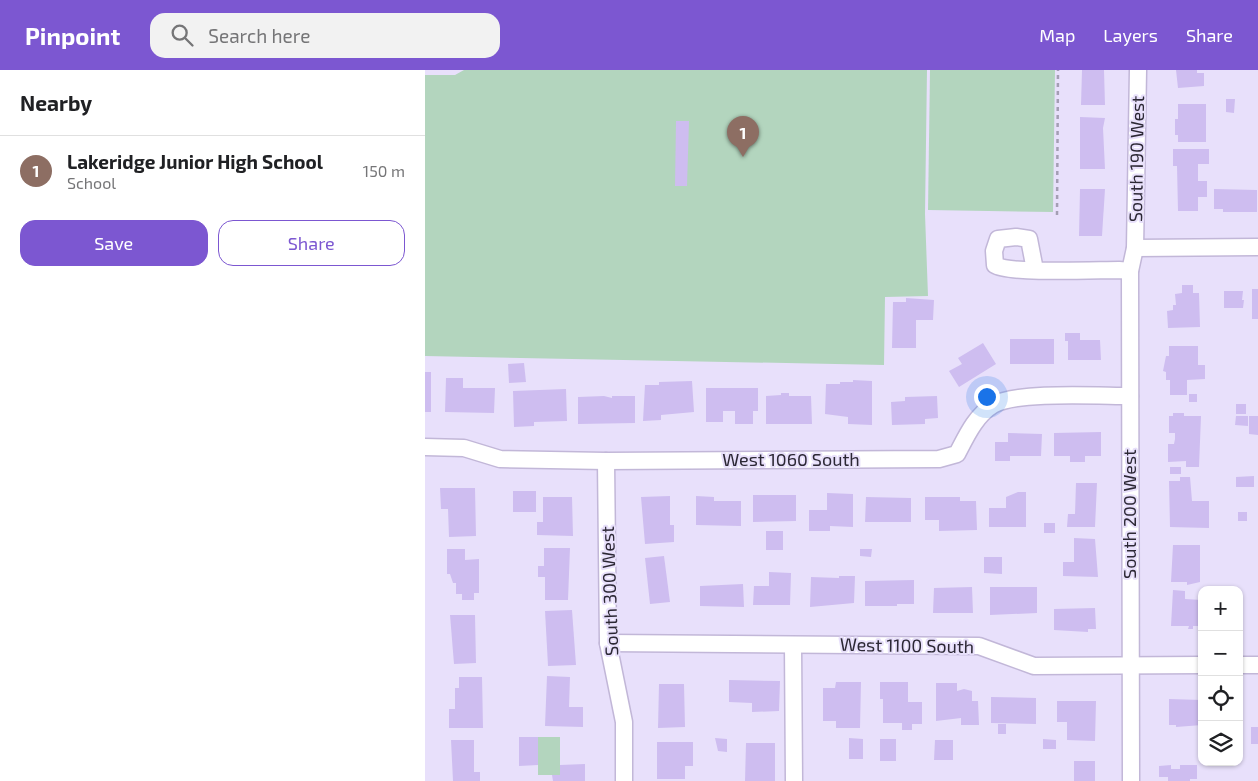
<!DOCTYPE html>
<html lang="en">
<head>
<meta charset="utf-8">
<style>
  :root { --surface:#fff; --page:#f2f2f2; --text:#202124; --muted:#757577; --line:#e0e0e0; --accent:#7c57d1 }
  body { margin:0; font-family:"Exo 2",sans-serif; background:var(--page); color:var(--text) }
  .controls { position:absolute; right:15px; bottom:15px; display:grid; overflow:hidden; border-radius:10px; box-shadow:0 1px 4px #0004 }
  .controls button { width:45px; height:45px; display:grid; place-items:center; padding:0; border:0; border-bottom:1px solid var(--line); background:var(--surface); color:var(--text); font:25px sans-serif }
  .you { position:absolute; left:561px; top:326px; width:18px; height:18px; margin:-12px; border:4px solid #fff; border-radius:50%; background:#1a73e8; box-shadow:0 0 0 8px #1a73e833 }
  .badge { display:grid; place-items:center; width:32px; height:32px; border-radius:50%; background:var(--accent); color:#fff; font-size:16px; font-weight:700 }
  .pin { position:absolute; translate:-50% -41px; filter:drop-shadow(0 1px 2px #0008) }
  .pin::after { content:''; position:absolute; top:26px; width:18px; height:15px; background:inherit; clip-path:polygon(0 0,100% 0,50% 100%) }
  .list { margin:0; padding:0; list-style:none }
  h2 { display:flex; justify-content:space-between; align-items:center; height:65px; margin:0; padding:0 20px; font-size:21px }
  h2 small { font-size:16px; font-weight:400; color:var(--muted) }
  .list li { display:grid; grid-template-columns:32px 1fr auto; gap:15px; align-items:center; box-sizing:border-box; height:70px; padding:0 20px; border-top:1px solid var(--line) }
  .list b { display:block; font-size:19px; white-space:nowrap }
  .list p { margin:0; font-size:16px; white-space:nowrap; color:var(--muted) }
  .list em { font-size:16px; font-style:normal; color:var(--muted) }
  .actions { display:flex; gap:10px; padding:15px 20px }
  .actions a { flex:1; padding:11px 0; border:1px solid var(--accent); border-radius:15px; text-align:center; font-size:18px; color:var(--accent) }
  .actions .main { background:var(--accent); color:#fff }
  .icon { flex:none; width:28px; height:28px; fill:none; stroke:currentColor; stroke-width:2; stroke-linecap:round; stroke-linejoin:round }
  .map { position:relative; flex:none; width:833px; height:711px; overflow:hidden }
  header { display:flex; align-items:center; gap:30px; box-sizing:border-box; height:70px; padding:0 25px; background:var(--accent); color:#fff }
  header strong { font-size:24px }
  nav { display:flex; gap:28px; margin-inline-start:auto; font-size:18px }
  .search { width:350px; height:45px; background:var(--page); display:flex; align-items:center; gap:12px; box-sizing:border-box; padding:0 18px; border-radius:15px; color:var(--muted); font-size:19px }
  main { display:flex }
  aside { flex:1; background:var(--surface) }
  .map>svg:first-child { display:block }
</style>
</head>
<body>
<header>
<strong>Pinpoint</strong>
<div class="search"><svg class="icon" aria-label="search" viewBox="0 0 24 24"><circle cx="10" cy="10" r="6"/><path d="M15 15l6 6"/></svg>Search here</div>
<nav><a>Map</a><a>Layers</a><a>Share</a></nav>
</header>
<main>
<aside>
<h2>Nearby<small></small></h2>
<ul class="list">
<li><span class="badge" style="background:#8d6e63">1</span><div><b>Lakeridge Junior High School</b><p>School</p></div><em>150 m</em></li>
</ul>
<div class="actions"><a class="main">Save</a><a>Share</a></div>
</aside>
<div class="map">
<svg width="833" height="711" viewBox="0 0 833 711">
  <rect width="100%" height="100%" fill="#e8e0fb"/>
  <g fill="#b3d5be">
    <polygon points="39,0 502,0 500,144 503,226 460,227 459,295 0,286 0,5 30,5"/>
    <polygon points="505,0 630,0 628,142 503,140"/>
    <rect x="113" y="667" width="22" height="38"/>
  </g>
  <g fill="#cebdf0">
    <polygon points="657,0 679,0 680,35 656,35"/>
    <polygon points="751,0 772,0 772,3 779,3 779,16 753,18"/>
    <polygon points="801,29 810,29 809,43 801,42"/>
    <polygon points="753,34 781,34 781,72 753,72 753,65 750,65 750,49 753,49"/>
    <polygon points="655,47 680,48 678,58 680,99 655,99"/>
    <polygon points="251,51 264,51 262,116 250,116"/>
    <polygon points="748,79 784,79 784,94 773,94 773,111 782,111 782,127 773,127 773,141 753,141 752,96 748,96"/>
    <polygon points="655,119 680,119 677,166 654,166"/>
    <polygon points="789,119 832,120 832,142 798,142 798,139 789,139"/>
    <polygon points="757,215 768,215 768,223 774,223 775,257 743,258 742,241 748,240 748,235 751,235 750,224 757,223"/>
    <rect x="827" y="219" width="6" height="30"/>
    <polygon points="799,221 818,221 817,230 819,230 818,238 799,238"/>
    <polygon points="481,228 509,230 508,250 491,250 491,278 467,278 468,232 481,232"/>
    <polygon points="640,263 655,263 655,270 675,270 676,290 643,290 643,271 640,271"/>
    <rect x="585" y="269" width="44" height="25"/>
    <polygon points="558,273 571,294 534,317 524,301 537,294 533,288"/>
    <polygon points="744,276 773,276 773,295 780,295 780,309 762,310 762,325 745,325 745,310 741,310 741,302 738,301 741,286 744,286"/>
    <polygon points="99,293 101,312 84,313 83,294"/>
    <rect x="0" y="302" width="6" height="40"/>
    <polygon points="21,308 38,308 38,318 70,318 69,343 20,342"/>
    <polygon points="428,310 447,311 447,355 423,354 423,347 400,344 401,314 415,314 415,312 428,312"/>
    <polygon points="267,311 269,342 236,345 236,350 218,351 220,315 234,315 234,312"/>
    <polygon points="281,318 333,318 333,341 328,341 328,354 310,354 310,341 298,341 298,352 281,352"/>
    <polygon points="141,319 142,351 109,352 109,356 89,357 88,321"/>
    <polygon points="356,323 364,323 364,326 386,326 387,354 341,354 341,326 356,325"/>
    <rect x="764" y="324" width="8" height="8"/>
    <polygon points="179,326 187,328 187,326 210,326 210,353 153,354 153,327"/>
    <polygon points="512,326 513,348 500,349 500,354 467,355 466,332 480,331 480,327"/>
    <rect x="811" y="334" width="10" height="10"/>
    <polygon points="748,343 759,343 759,346 776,346 774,397 761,397 761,391 743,392 743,374 749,374 750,369 750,363 744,363 744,346 748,346"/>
    <polygon points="811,346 823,346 823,356 810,355"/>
    <polygon points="824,346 833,346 833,365 824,364"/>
    <polygon points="676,362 676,386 660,386 660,392 645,392 645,386 629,386 629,363"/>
    <polygon points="583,363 617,364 616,386 585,386 585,391 570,391 570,372 583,372"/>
    <rect x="745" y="397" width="11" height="7"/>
    <polygon points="829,406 829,417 811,417 811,407"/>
    <polygon points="755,407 765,407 767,431 784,431 784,458 745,457 744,411 755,411"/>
    <polygon points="651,413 672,413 670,457 642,457 643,444 650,444"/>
    <polygon points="15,418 50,418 51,466 24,467 23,439 16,439"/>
    <rect x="88" y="421" width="23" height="21"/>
    <polygon points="593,422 601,422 601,457 564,457 564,438 581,438 581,427"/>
    <polygon points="402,423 428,424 428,457 405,456 405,461 384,461 384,440 402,440"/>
    <polygon points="328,425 371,425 371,451 328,452"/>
    <polygon points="245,426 245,455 249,455 249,472 220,474 216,427"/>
    <polygon points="271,426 289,427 289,431 316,431 316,456 271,455"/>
    <polygon points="118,427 147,427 148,466 112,465 112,452 118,452"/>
    <polygon points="441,427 486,428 486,452 440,452"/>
    <polygon points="500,427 535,427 535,431 551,431 552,460 514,461 514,450 500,450"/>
    <rect x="813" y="442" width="9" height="9"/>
    <rect x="619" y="453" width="11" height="10"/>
    <rect x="341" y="461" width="17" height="19"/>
    <polygon points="649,468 670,469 673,507 638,506 638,492 649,492"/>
    <polygon points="748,475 775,475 775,512 762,515 762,512 746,512"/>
    <polygon points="119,478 145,478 143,530 120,530 120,507 113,507 113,496 119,496"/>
    <polygon points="22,479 40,479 40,490 54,489 54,523 49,523 49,530 37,530 37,524 31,524 31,513 28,513 25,504 22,504"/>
    <polygon points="435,479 447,479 446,487 435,486"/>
    <polygon points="239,486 245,532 225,534 220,488"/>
    <polygon points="559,487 577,487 577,504 559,503"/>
    <polygon points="344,502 366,503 365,535 328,535 329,516 344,516"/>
    <polygon points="414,506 430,506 429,533 385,537 386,507 414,508"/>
    <polygon points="489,510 489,534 472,534 472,536 440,536 440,511"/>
    <polygon points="318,514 319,537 275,536 275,516"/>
    <polygon points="547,517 548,543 508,543 509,518"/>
    <polygon points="565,517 612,517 612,543 565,545"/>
    <polygon points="748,520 760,521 760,529 777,530 777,556 768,556 768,559 763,559 764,556 746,556"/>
    <polygon points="670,538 671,559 663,559 663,562 629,560 629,539"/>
    <polygon points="147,540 151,595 123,596 120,541"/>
    <polygon points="25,545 50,545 51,593 29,594"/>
    <polygon points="122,606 145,607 144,637 158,637 158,657 120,656"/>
    <polygon points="34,607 57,607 58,658 24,658 24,639 30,639 30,618 34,618"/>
    <polygon points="304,610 355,611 354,641 327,642 327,633 304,632"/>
    <polygon points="411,612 436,612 435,658 411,658 411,651 398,651 398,618 410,618"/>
    <polygon points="455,612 483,612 483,632 497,632 497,654 487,654 487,660 477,660 477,653 458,653 458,629 455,629"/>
    <polygon points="511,613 532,613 532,621 539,619 547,621 547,631 553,631 554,655 536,655 536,648 511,651"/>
    <polygon points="234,614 259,614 260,657 233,658"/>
    <polygon points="566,627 611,628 611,654 566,653"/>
    <polygon points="744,629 777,630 777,655 751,657 751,655 744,655"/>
    <polygon points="632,631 671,631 670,671 642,670 642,652 632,652"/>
    <rect x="573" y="654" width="8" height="10"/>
    <rect x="826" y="657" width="7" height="17"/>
    <polygon points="94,667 113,667 113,695 94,696"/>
    <polygon points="290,668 302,669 302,682 293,681"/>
    <polygon points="424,668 438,669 438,689 424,689"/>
    <rect x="455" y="669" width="16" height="22"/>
    <polygon points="618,669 631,670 631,679 618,679"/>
    <polygon points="26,670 49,670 49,702 55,702 55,711 28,711"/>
    <polygon points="510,670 528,670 528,690 509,690"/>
    <polygon points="232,672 268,672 268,696 260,696 260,709 232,709"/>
    <polygon points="321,673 350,673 350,711 320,711"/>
    <rect x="649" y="691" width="21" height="20"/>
    <polygon points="160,694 160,711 128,711 127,705 135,705 135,695"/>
    <polygon points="746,695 746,699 755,699 755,695 772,695 772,709 765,709 765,711 743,711 743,707 734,707 734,696"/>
  </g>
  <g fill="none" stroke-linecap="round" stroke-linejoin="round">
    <defs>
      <g id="minor">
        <polyline points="710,178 833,177"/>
        <path d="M610,200L604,169L591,167L573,169L569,181L570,195C584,204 671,200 694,200L705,201"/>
        <path d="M0,377L39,378L75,389L181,391L514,389L532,384C541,367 550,346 568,335C592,321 674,326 705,326"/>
        <polyline points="181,391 183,573 199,652 199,711"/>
        <polyline points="183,573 554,576 609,596 777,595"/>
        <polyline points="368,575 369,711"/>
        <polyline points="814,595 833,595"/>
        <polyline points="706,711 705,201 710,178 713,0"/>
      </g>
    </defs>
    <use href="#minor" stroke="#c2b7d8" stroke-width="19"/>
    <polyline stroke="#a49eb4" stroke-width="2.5" stroke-dasharray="4 4" stroke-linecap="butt" points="632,145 633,0"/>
    <use href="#minor" stroke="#fff" stroke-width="16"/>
  </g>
  <g text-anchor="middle" stroke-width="4" stroke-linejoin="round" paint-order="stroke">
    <g font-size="18" fill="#2c2835" stroke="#e8e0fb">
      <text transform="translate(712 89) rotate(-89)" y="6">South 190 West</text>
      <text x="366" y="396">West 1060 South</text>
      <text transform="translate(705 444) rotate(-90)" y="6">South 200 West</text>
      <text transform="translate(185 521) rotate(-92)" y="6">South 300 West</text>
      <text transform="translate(482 576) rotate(1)" y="6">West 1100 South</text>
    </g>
  </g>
</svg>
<div class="controls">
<button>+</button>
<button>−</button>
<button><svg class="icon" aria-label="locate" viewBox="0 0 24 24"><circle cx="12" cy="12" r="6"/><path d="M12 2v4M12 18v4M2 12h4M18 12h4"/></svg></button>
<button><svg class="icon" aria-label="layers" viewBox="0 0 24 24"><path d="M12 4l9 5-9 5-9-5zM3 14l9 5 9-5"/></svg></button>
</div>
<div class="you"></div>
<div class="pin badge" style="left:318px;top:87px;background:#8d6e63">1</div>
</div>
</main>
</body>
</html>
